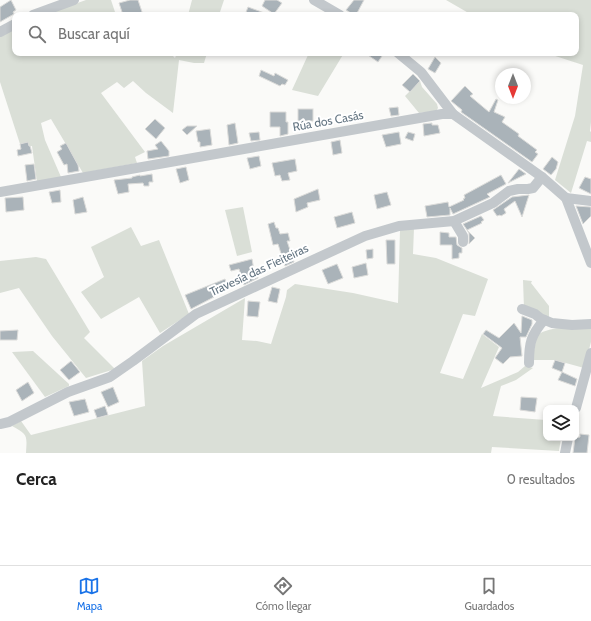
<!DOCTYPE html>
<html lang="es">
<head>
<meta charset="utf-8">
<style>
  :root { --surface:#fff; --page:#f6f6f6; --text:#222; --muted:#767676; --line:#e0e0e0; --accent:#1a73e8 }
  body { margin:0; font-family:Cabin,sans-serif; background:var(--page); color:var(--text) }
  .controls { position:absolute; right:12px; bottom:12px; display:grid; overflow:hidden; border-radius:8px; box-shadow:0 2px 6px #0003 }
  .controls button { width:36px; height:36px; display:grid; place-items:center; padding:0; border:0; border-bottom:1px solid var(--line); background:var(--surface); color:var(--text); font:20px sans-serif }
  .compass { position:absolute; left:495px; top:68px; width:36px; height:36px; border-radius:50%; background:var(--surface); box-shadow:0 2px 6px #0003; rotate:180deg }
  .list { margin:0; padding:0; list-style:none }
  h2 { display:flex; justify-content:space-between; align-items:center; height:52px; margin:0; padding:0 16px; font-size:17px }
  h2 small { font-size:13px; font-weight:400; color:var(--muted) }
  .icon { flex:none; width:22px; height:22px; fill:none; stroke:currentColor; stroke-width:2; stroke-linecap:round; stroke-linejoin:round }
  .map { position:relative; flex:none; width:591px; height:453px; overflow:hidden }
  .search { position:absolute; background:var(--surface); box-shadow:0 2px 6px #0003; left:12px; right:12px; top:12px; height:44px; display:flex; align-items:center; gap:10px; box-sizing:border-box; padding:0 14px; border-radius:8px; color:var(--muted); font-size:15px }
  .sheet { height:112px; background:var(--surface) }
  nav { display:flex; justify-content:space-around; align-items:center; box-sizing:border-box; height:56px; border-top:1px solid var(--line); background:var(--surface); font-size:11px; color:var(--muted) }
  nav a { display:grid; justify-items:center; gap:2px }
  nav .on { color:var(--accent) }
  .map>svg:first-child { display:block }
</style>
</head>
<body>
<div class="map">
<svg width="591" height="453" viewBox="0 0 591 453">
  <rect width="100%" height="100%" fill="#fafaf8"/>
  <g fill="#dadfd7">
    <polygon points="86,0 111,0 116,15 44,15"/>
    <polygon points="192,0 224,0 219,15 188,15"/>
    <polygon points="446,0 591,0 591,122 590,131 591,132 591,142 587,141 571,193 555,180 575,116 583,65 546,53 576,53 576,15 472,15"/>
    <polygon points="15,27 15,53 131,53 132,56 139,53 170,53 175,58 177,53 207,53 204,63 194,63 179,60 173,113 146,93 133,81 124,88 117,82 101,93 145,152 135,157 137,163 83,173 51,119 41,123 45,140 61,177 37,182 32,146 29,146 28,142 20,144 0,82 0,35"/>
    <polygon points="319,53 324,53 330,56 331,53 344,53 318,96 292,90 308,55 312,56"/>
    <polygon points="420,81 422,87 437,104 438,108 436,111 419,113 405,96"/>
    <polygon points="243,207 252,252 237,256 225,210"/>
    <polygon points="131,227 141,246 159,240 189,314 160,333 139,297 101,319 81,292 104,277 91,247"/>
    <path d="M414,228L413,254L436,258L488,279L475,316L463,314L440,373L463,379L482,334L499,347L481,388L518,372L525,366L533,368L516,380L501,386L493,416L546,420V438H561L559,451L492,447L491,453H26C27,435 28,435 12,426L21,421L31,435L145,406L142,361L163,346L245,298L242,340L257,341L271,344L286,297L287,290L295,284L353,293L398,303L400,230Z"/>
    <polygon points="36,257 46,259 90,332 84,338 115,369 86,378 52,336 19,288 0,293 0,261"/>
    <polygon points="523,280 532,281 531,283 549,306 549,318 524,309"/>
    <path d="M591,327V342L584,368L555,360H532L537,335C553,325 572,328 591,327Z"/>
    <polygon points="33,351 69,384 69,386 45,397 12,352"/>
  </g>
  <g fill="#aab3b9" stroke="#dcdcda">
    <polygon points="11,0 16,10 13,12 14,14 0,22 0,7"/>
    <polygon points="130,0 138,0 143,15 135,15 134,13 123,15 119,3"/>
    <polygon points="265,0 277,0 282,3 274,14 262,6"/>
    <polygon points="354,0 364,0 356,15 354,15 346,10"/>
    <polygon points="248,7 267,14 266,15 245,15"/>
    <polygon points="365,53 384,53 378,62"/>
    <polygon points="435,57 441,63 435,73 428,69"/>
    <polygon points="261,70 274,76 275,73 288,80 285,85 282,84 280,86 259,76"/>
    <polygon points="413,74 420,81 410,92 402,85"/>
    <polygon points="465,86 473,94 470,96 489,112 496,99 498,100 494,112 505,117 502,122 519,134 518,136 537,150 535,152 538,154 532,162 461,112 462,110 451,101"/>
    <polygon points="398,107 399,115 391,116 389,108"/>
    <rect x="298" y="109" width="15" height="12"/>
    <polygon points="270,112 286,112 286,122 288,122 288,134 280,136 280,127 270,127"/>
    <polygon points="155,119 165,128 156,139 145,129"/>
    <polygon points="235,123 238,143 229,145 227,125"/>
    <polygon points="432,123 432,125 438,125 440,133 424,136 423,124"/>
    <polygon points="187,126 197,126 187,135 182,130"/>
    <polygon points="210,129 212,145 200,147 200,142 198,142 196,131"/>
    <polygon points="259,132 260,140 251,141 249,133"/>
    <polygon points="399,132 401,144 386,147 382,135"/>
    <polygon points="408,132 415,134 413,141 405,138"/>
    <polygon points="340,140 342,153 333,155 331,142"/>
    <polygon points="161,141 169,151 169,156 148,159 147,151 158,149 155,145"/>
    <polygon points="28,142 29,146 30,146 32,153 18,156 17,150 21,149 20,144"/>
    <polygon points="66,143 78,165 79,171 68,173 67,164 64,165 57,152 62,149 60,146"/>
    <polygon points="259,156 261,166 250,169 247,158"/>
    <polygon points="552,157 558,162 556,169 551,175 543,169"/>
    <polygon points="295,159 297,171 288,173 290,180 282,181 280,175 275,176 272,163"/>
    <polygon points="34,164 36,179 27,181 25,165"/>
    <polygon points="186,167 189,180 180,183 176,169"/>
    <polygon points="519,169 526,174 508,183"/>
    <polygon points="152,174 153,182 149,182 149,186 144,186 143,183 128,184 129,192 118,194 114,180 132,178 132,177 140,175 140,176"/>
    <polygon points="501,175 506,184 487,194 490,197 453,214 450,208 450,215 427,217 425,206 448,202 449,207 464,200 463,199 465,198 464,195"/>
    <polygon points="585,177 591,179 591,194 579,188"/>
    <polygon points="318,189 320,200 307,203 308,207 296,212 294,199"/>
    <polygon points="60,190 61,202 52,203 49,192"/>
    <polygon points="387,192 391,205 377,209 374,195"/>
    <polygon points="529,195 522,217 515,201 504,209 506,213 501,216 500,215 497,216 493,210 512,197"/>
    <polygon points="23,197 24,210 6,212 5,198"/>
    <polygon points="83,197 87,212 75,214 73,200"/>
    <polygon points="576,206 591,207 591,216 583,224"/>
    <polygon points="352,212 355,223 337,228 334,217"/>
    <polygon points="481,216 484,220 481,222 482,223 467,230 475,238 469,244 469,233 463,224"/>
    <polygon points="274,222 276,228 278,228 280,234 288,233 290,241 287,241 294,262 285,266 278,244 273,245 268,224"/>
    <polygon points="440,232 449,233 449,237 456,237 457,245 462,248 462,253 459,253 459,258 452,259 452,245 440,245"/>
    <polygon points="386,240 395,240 395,264 387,264"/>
    <polygon points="373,249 373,258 367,259 366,250"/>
    <polygon points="252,259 254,270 256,270 258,278 244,285 239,269 231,271 229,265"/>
    <polygon points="366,263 368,275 354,278 352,267"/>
    <polygon points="337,264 343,278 328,284 322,270"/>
    <polygon points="225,279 227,285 212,292 214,297 191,309 185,295"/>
    <polygon points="272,287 280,289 277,303 268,301"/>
    <polygon points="248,301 260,302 258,317 247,316"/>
    <polygon points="522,316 532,320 532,324 526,337 520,337 522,356 510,357 503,364 495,358 502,348 483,334 486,330 499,338 514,323 521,333"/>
    <polygon points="18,330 17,340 0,340 0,331"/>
    <polygon points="555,360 565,363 562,372 552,368"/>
    <polygon points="71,361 80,372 69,380 60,370"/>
    <polygon points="562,372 577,379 575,386 558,380"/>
    <polygon points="28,382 34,393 22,401 16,390"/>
    <polygon points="113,387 119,402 108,407 101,392"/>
    <polygon points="521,397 537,398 535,412 520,410"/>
    <polygon points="85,399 89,412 74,416 69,402"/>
    <polygon points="105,406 108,415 97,418 94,410"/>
    <polygon points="580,434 589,435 587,453 573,453 575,438 580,437"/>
  </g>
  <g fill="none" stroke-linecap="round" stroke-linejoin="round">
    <g stroke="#c3c8cc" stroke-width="10">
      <polyline points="314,0 340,15"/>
      <polyline points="33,15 74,0"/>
      <polyline points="0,32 15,24"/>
      <polyline points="398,53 421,72 453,114"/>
      <polyline points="0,192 442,114 453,114 542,177 566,198 591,263"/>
      <polyline points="566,198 591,201"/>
      <polyline points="454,221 463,236 463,242"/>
      <polyline points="522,309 535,314 540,318 552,323 572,325 591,324"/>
      <path d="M529,363C529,343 531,335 544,320"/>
      <polyline points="576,408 591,353"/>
      <polyline points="0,424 9,422 68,392 110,377 133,361 196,314 365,236 399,226 454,221 493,203 509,191 518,189 528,189 533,188 542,177"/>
      <polyline points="565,453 568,438"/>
    </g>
  </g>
  <g text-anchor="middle" stroke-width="4" stroke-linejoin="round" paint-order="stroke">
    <g font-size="12" fill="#657683" stroke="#fff">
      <text transform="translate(328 121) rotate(-10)" y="4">Rúa dos Casás</text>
      <text transform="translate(259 270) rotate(-25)" y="4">Travesía das Fieiteiras</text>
    </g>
  </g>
</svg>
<div class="controls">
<button><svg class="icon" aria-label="layers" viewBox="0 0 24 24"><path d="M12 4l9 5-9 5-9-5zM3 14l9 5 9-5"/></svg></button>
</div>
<svg class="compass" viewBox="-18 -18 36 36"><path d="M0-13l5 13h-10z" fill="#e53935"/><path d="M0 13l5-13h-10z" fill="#767676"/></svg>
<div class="search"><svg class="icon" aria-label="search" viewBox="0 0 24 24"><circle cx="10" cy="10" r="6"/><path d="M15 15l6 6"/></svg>Buscar aquí</div>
</div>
<section class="sheet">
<h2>Cerca<small>0 resultados</small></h2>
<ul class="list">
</ul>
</section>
<nav>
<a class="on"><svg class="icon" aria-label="map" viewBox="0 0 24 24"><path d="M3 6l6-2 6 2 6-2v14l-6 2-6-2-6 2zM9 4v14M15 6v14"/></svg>Mapa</a>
<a><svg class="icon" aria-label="directions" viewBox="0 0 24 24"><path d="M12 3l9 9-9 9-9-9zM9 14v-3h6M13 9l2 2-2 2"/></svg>Cómo llegar</a>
<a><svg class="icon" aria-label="saved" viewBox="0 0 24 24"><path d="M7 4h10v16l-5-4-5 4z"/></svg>Guardados</a>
</nav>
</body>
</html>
